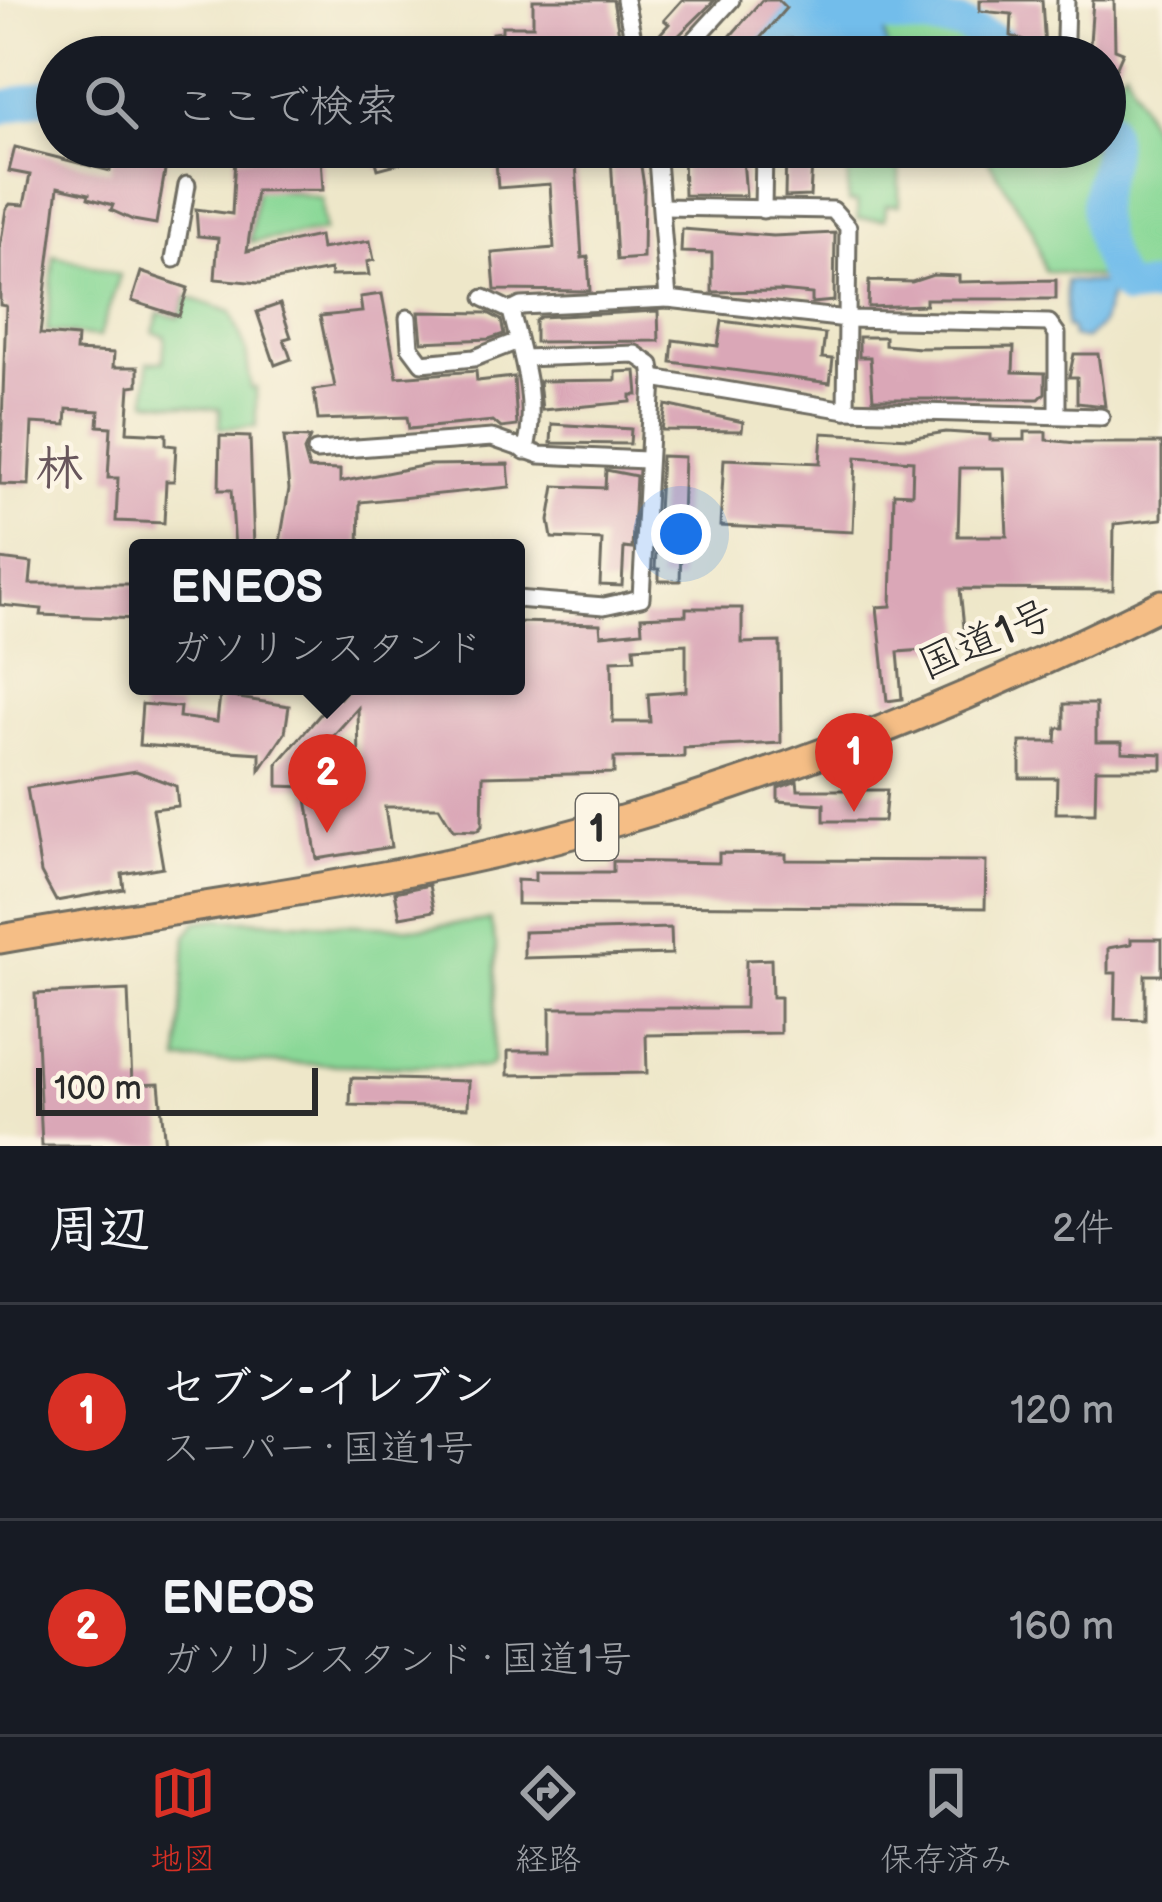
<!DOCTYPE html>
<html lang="ja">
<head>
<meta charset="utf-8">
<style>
  :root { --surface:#171b24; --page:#20242c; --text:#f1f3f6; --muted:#9ea1a6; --line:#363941; --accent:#d93025 }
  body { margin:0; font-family:"Balsamiq Sans","Klee One",sans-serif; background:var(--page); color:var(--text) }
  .scale { position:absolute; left:36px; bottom:30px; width:282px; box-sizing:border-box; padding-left:12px; border:6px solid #2b2b2b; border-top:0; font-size:33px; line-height:42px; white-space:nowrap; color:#2b2b2b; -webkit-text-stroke:9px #fcf5e5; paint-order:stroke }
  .you { position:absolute; left:681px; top:534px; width:42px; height:42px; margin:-30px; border:9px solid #fff; border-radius:50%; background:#1a73e8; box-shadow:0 0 0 18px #1a73e833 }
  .badge { display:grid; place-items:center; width:78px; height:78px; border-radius:50%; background:var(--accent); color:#fff; font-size:39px; font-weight:700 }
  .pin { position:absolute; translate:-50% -99px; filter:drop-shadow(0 3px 6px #0008) }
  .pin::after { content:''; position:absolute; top:63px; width:42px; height:36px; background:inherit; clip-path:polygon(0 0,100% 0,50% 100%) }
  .popup { position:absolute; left:129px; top:539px; width:396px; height:156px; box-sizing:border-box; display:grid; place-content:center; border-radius:12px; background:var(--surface); filter:drop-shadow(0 3px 9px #0005); font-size:39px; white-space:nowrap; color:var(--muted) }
  .popup b { font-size:45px; color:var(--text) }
  .popup::after { content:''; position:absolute; left:50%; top:100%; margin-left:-24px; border:24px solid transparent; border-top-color:var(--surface) }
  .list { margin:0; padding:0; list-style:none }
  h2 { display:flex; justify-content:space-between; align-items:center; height:156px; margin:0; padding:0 48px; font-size:51px }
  h2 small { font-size:39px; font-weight:400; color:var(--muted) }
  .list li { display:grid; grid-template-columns:78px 1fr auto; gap:36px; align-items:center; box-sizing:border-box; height:216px; padding:0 48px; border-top:3px solid var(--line) }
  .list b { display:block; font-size:45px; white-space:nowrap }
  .list p { margin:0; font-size:39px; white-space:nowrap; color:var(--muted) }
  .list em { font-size:39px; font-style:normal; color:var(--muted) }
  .icon { flex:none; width:66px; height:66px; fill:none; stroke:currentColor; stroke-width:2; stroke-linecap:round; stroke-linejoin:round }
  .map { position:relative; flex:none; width:1162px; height:1146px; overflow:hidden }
  .search { position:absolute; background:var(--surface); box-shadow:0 6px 18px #0003; left:36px; right:36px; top:36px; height:132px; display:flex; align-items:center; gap:30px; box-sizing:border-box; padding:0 42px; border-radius:66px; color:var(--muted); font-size:45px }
  .sheet { height:588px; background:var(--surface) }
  nav { display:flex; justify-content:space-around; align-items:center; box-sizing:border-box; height:168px; border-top:3px solid var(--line); background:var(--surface); font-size:33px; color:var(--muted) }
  nav a { display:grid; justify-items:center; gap:6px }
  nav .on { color:var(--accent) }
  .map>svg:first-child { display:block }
</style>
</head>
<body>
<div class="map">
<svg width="1162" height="1146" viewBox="0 0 1162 1146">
  <rect width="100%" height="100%" fill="#fcf5e5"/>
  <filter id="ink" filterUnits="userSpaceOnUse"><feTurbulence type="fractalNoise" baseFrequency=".00833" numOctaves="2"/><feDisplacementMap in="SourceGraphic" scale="24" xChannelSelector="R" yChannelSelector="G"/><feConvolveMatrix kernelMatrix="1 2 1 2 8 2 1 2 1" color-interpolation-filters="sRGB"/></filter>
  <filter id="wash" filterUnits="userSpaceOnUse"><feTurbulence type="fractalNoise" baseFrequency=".004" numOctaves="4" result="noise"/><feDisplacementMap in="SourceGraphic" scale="48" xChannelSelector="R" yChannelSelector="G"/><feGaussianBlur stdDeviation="2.7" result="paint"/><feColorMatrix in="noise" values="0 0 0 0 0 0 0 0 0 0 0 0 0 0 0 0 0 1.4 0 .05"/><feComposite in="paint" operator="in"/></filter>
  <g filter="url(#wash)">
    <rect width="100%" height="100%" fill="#eee7c9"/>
    <g fill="#8ad897" stroke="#5a8261" stroke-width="3">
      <polygon points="932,25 1013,57 889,57 883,27"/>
      <polygon points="1125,68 1154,134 1162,135 1162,281 1136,286 1119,273 1104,199 1118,155 1105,98"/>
      <polygon points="980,147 1105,147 1090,209 1107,279 1045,271 1032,229"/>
      <polygon points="848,167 899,167 899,205 886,205 885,219 858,219 857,202 848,202"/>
      <polygon points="257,186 321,198 324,231 250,242"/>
      <polygon points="54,255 120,275 99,337 47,331"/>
      <path d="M187,297L231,312L246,351L251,389L256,388V426L220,428V409C190,407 173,402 147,401L148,362H163L165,336L153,332L159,313L179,318Z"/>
      <polygon points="218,919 423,928 490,920 496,945 493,1063 486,1068 179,1061 186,936 196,922"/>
    </g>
    <g fill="#72bdeb" stroke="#4e748b" stroke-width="3">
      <polygon points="810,19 883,27 889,57 810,57 786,37 801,20"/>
      <polygon points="1066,281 1103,283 1111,292 1101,325 1086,339 1072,337 1071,328 1066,327"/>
    </g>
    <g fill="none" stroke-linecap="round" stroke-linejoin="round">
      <g stroke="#72bdeb" stroke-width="33">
        <polyline points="762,57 796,11 811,9 960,24 1030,57"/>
        <polyline points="0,108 57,93"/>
        <path d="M1105,123C1118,153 1101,169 1098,199C1095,224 1109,274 1127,290L1162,287"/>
      </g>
    </g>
    <g id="blocks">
      <g fill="#daa7b7" fill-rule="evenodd">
        <polygon points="533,0 613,0 621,45 607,45 607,57 580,57 580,52 492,56 492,33 502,32 502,26 533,26"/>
        <polygon points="682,0 715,0 671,43 660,34 669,24 664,20"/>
        <polygon points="762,0 778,0 786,8 744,57 712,57"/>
        <polygon points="980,0 1042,0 1045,49 1011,36 1012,14 980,11"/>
        <polygon points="1093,0 1114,0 1115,49 1123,52 1105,94 1105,57 1089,57"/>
        <polygon points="15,147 110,171 114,147 169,147 156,224 133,220 111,210 113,205 88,198 89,194 58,187 40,334 77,337 76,351 114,353 113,367 138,367 138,385 130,386 127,432 166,434 166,445 176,446 174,481 166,481 164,523 116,521 118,478 108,478 111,427 98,426 99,411 67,409 66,425 32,423 29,485 0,484 6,306 0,305 0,248 6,209 10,204 24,205 30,175 9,171"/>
        <polygon points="372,147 441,147 441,152 378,169"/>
        <polygon points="575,147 582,258 588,257 590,291 495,290 492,253 554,248 550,184 498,188 496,162 509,161 508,151"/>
        <polygon points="683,147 742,147 746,196 684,195"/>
        <polygon points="786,147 813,147 810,196 785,197"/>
        <polygon points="632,155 632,161 640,160 644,186 643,258 617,260 611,156"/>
        <polygon points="235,157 321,157 323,190 256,191 247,251 319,236 321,249 370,241 374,260 367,262 369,275 331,276 330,270 260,283 215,279 218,238 198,236 196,209 232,214"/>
        <polygon points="682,229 773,236 835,233 834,301 812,303 812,294 780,291 712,292 712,253 681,252"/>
        <polygon points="141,272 188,288 179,316 132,301"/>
        <polygon points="933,275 959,276 959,282 1056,280 1056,299 926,299 926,305 868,307 869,281 912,282"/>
        <polygon points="382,294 397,377 476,371 477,381 514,377 517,426 501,428 493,421 409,429 407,417 318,420 314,390 335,387 320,316 362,312 360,297"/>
        <polygon points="280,304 291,337 284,339 291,359 275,365 257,312"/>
        <polygon points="658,311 659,341 535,342 535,321 540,317"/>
        <polygon points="419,312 488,313 501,320 504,334 489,339 422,342"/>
        <polygon points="722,321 825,334 822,358 833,359 830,383 671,362 673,340 718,346"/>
        <polygon points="859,337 885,337 885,345 920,348 1014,347 1013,372 1045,373 1045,393 1039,399 873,399 870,357 859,357"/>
        <polygon points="1074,354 1098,354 1105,406 1077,403 1077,377 1069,377"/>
        <polygon points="636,371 638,395 631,395 631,402 542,410 539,381 616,380 616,372"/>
        <polygon points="666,405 743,422 742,431 662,430"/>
        <polygon points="552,424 631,429 630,444 551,443"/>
        <path d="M946,432L990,435V440H1025V432H1046V440L1076,443H1162V519L1114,524L1113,590L960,589L966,647L898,652L902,699L887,701L877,607L891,606L894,493L912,494L913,461L856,457L853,532L720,526L724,459L820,463L822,433L909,438ZM960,468H1004L1007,536H958Z"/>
        <polygon points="220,436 250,437 254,548 235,548 231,490 219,490"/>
        <polygon points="284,437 310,438 304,451 309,469 340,470 340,482 427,465 508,464 510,487 360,502 359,548 279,548 289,489"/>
        <polygon points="661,456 684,457 680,581 659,581 659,569 655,569"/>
        <polygon points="606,470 636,476 632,549 624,548 622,586 600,585 602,540 552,538 549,521 555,486 605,488"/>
        <polygon points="0,559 32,563 30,584 138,584 138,619 41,615 42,609 0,605"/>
        <path d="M686,608H742V643L780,642L781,743L684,748V757L614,758V773L483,776L482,826L477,831L453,830L439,807H385L391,847L317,859L305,787L278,786V763L337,695L340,698L351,686H516V622L600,624L601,635L642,631L641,617L686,615ZM686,644V691L648,694L650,722H613L612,660L635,659L634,647ZM358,708L359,764H308Z"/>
        <polygon points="220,695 289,706 285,733 260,770 260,753 139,745 142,704 180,707 179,717 217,722"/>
        <polygon points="1064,704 1096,704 1096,742 1122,742 1122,752 1162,754 1162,769 1096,769 1095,813 1056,813 1057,778 1020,778 1020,742 1056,742 1057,728 1064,728"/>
        <polygon points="136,771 176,786 178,806 153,809 163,867 122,874 124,889 56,901 41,873 27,788"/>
        <polygon points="797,781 798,790 887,790 884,821 824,821 824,804 778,801 778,788"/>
        <polygon points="719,853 786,854 786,860 986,861 985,908 517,904 517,880 535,881 535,872 613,872 613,861 719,863"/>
        <polygon points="429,885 434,911 400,917 395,892"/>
        <polygon points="671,928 672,954 524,958 524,932"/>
        <polygon points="1131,939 1162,939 1162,975 1145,975 1145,1020 1115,1019 1116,973 1108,973 1108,948 1131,944"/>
        <polygon points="771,959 772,997 780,997 780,1033 646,1035 647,1073 508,1075 508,1051 550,1051 550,1008 745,1008 746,960"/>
        <polygon points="128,990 132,1084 159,1083 165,1146 42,1146 35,994"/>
        <polygon points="351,1078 469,1081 468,1108 350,1105"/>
      </g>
    </g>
  </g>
  <g filter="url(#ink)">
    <use href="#blocks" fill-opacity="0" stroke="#6f6d62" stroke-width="3"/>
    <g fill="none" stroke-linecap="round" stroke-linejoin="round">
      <defs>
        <g id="street">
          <polyline points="625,0 637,57"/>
          <polyline points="1065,38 1066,0"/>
          <polyline points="671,57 688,47 731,0"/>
          <polyline points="784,57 792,48"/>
          <polyline points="656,147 668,299 847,319 1049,323 1057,334 1057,415"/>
          <polyline points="663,207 833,210 848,227 846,410"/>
          <polyline points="763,210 764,147"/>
          <polyline points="174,259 187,185"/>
          <path d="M484,298L511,311C522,355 539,407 525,451"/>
          <polyline points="511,311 521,306 668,299"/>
          <polyline points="408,318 410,347 422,363 474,358 518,341"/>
          <polyline points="653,378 846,410 1101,417"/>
          <polyline points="316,451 492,438 540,455 645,460"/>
          <polyline points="516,599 604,606 641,598 653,378 651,365 635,354 523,358"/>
        </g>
        <path id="highway" d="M0,939C205,903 415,881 615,822C803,768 987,691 1162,604"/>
      </defs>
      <use href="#street" stroke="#6f6d62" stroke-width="21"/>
      <use href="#highway" stroke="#6f6d62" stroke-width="33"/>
      <use href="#street" stroke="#fff" stroke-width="15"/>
      <use href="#highway" stroke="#f5be86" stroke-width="27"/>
    </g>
  </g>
  <g text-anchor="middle" stroke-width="9" stroke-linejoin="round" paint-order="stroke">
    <rect fill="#fcf5e5" stroke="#6a6863" stroke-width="3" x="576" y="794" width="42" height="66" rx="9"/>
    <g font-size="39" font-weight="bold" fill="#2b2b2b">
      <text x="597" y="841">1</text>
    </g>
    <g font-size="42" fill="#2b2b2b" stroke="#fcf5e5">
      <text transform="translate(985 638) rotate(-23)" y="15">国道1号</text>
    </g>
    <g font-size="48" font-weight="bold" fill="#68565c" stroke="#fcf5e5">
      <text x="59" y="484">林</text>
    </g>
  </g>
</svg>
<div class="scale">100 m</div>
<div class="you"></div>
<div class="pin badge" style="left:854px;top:812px">1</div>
<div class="pin badge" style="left:327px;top:833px">2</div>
<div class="popup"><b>ENEOS</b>ガソリンスタンド</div>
<div class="search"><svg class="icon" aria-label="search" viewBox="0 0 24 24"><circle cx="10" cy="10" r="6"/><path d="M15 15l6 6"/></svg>ここで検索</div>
</div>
<section class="sheet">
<h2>周辺<small>2件</small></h2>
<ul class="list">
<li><span class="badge">1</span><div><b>セブン-イレブン</b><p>スーパー · 国道1号</p></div><em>120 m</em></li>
<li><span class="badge">2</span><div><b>ENEOS</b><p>ガソリンスタンド · 国道1号</p></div><em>160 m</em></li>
</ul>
</section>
<nav>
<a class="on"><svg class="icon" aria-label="map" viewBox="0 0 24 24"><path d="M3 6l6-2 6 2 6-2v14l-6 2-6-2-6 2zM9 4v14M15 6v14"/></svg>地図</a>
<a><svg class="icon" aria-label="directions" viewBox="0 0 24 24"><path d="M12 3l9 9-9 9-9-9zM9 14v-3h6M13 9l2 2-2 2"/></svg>経路</a>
<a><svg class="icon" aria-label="saved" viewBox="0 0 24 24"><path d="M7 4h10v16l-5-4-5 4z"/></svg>保存済み</a>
</nav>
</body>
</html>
